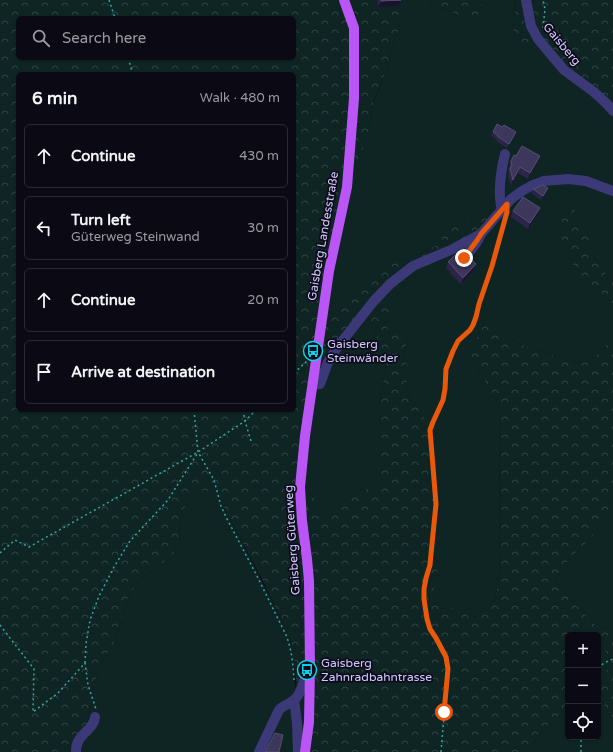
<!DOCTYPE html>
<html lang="en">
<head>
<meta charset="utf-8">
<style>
  :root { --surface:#0a0914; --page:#181722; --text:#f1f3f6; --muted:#999aa0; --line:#2a2a34 }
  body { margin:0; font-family:"Varela Round",sans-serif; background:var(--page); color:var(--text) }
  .controls { position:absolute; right:12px; bottom:12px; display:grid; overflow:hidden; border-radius:6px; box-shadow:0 1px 3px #0004 }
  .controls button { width:36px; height:36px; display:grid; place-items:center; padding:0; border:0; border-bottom:1px solid var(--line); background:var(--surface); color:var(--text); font:20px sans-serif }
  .stop { position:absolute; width:12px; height:12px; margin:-9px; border:3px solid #ea580c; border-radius:50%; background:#fff }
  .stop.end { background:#ea580c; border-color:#fff; box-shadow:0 1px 4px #0008 }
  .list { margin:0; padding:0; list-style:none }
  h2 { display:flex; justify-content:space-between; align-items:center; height:52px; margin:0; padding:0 16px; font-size:17px }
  h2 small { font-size:13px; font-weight:400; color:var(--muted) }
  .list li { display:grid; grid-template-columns:26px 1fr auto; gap:12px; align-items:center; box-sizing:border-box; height:64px; margin:0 8px 8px; padding:0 8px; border:1px solid var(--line); border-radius:6px }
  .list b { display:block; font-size:15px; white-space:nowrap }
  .list p { margin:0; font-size:13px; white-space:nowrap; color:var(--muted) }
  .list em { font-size:13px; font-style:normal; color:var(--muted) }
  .icon { flex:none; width:22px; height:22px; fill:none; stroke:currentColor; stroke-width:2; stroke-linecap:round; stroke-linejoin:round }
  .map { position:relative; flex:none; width:613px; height:752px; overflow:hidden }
  .search { position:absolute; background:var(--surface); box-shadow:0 1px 3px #0004; left:16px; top:16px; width:280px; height:44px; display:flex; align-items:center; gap:10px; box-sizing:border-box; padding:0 14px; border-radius:6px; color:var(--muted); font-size:15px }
  .panel { position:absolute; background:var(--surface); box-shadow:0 1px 3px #0004; left:16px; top:72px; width:280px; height:340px; border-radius:6px }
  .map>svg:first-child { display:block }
</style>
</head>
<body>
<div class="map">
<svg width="613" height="752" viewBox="0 0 613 752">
  <defs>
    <pattern id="forest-crowns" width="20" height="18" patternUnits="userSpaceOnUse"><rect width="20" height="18" fill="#0f2524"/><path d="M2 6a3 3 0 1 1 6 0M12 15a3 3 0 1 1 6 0" fill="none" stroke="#314345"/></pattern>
  </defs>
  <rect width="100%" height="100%" fill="#0e0c1b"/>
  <g fill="#0f2524">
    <path d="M378,0H430L429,7L451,11L462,18L483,11L482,0H514C518,6 515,12 512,18L541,48L613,110V281L609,278L593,256L586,229L604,295L613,306V340L602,348L594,358L585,362L568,361L517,343L486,319L469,354L499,405L500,571L495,599L474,618L431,600L439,563L429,554L435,501L411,402L405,384L408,366L404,358L407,339L390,334L384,321L380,291L472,237L496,211L475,221L455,222L442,243L402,261L327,321L318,324L323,276L331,241L352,173L364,146L371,121L373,104L388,66L393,44L398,31L401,18V7L378,8Z"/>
    <polygon points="365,310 387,360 379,406 382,482 315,516 305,497 296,498 295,483 314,366"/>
    <path d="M204,490L212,492L218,496L240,538L285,627C289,636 292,645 294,655C296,669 291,689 302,701L306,702L313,714L310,752H87L84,741L98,669L115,641L129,594L144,576L171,557L179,544L180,515L193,496Z"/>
    <polygon points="613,496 613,641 610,639 608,629 595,625 555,583 561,568 591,538 605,517"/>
    <polygon points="598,648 604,650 612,661 600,686 606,711 613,718 613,752 527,752 540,733 568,707 568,737 598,737"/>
  </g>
  <g fill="url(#forest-crowns)" fill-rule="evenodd">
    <path d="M0,0H378V8L401,7V18L398,31L393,44L388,66L373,103L371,121L364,146L352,173L331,241L323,276L318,324L327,321L391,260L402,261L442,243L443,230L455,222L475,221L497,210L472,236L467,248L455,256L439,253L380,291L392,313L384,321L390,334L398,332L407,339L404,358L408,366L410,376L405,384L411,402L422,408L431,449L435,501L429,554L439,563L432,599L474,618L495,599L500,571L499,405L469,354L486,319L517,343L568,361L585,362L594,358L602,348L613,340V496L605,517L591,538L561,568L555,583L595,625L608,629L610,639L613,641V718L606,711L600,686L612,660L604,650L598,648V635H568V707L540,733L527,752H310L313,714L306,702L302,701L297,692L294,656L291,642L285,627L263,581L218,496L212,492L204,490L193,496L180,515L179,544L171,557L144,576L129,594L115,641L98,669L84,741L87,752H0ZM18,18H294V58H18ZM18,74H294V410H18ZM365,310L387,360L379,406L381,482L315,516V499L311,495L296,498L295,483L315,366H324Z"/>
    <polygon points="430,0 482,0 483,11 473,18 462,18 451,11 429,7"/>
    <polygon points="514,0 613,0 613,110 541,48 527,47 516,37 512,26 512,18 516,10 516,3"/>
    <polygon points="567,207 572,207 577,213 586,229 593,256 609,278 613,281 613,306 604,295 582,276 572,263 562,243 562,212"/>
  </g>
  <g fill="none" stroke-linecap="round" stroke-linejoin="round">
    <g stroke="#32a79f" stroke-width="1.5" stroke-dasharray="2 3" stroke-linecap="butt">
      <polyline points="109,0 115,18"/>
      <polyline points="543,28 545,9 543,0"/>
      <polyline points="128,58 133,74"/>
      <polyline points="294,373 307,361"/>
      <path d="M194,410L198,452L214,480L221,506L226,517L257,576L286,635C292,650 293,665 294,680"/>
      <polyline points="243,410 245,421 251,441"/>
      <polyline points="0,553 15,540 29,547 198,452 245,421 256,410"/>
      <polyline points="0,625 34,669 33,712 58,693 85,663 88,685 96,709"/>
      <polyline points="85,663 86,644 90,620 99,596 114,567 130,541 168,500 197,454"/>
      <polyline points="598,668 604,663 613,659"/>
      <polyline points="441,752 448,669 446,657 436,638 430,629 427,619 424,599 424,589 426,578 430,565 431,554 436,504 430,430 433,422 443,400 445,389 446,369 453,351 458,341 470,330 473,325 476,317 479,304 491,266 504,222"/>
      <polyline points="581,752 581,737"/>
    </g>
    <g stroke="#3b3978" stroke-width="10">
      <polyline points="526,0 531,26 538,39 564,70 594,92 606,103 613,111"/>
      <path d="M503,209L501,206C498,189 501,170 505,154"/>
      <path d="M459,261C468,254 477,244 481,234"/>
      <polyline points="313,385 320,384 328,362 336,349 373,302 390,284 413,266 453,249 481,234 511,199 522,191 531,186 544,181 568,179 586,181 613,191"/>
      <polyline points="294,700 297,723 298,752"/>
      <path d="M76,752C75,734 94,731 95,717"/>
      <path d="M259,752L279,710C284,704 292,704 297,697C303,689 302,680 310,671"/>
    </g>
    <polyline stroke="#ba56f6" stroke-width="10" points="305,752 309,722 310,669 309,581 307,559 302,521 300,487 305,436 329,271 347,187 354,98 354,28 344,0"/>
  </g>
  <g fill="#2c2549">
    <polygon points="378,0 401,0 399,6 378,7"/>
    <polygon points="502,127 516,132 514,136 507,148 495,140 496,139 491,136 493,132"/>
    <polygon points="516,156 538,162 528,179 518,173 511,186 508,175 509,170 508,169 509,167 511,161"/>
    <polygon points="548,188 541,200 531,193 533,189"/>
    <polygon points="513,211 538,214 528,229 511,217"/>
    <polygon points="456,259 459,261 476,264 474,270 461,284 450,273 451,272 446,268 448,262"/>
  </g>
  <g fill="#19142e">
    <polygon points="401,0 399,6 378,7 381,1"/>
    <polygon points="540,156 538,162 528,179 530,173"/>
    <polygon points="520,167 518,173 511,186 513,180"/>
    <polygon points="540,208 538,214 528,229 530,223"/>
    <polygon points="476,264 474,270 461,284 463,278"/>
  </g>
  <g fill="#3e375c" stroke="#544e75">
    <polygon points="381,0 401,0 381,1"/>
    <polygon points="497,124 502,127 504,125 516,132 509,144 497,136 498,135 493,132"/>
    <polygon points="522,146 540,156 530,173 520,167 513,180 510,169 512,164 511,163 511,161 514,155 516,156"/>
    <polygon points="543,185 548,188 543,196 533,189"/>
    <polygon points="523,197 540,208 530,223 513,211"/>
    <polygon points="455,255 456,259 459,261 463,261 469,257 476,264 463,278 453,267 453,266 448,262"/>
    <polygon points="275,733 283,735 279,752 265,752"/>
  </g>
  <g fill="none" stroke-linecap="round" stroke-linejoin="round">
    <polyline stroke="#ea580c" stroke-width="5" points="444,712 448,669 446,657 436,638 430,629 427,619 424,599 424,589 426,578 430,565 431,554 436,504 430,430 433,422 443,400 445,389 446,369 453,351 458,341 470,330 473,325 476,317 479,304 492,266 507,212 507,204 481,234 478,239 464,258"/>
  </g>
  <defs>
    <symbol id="bus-ring" viewBox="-11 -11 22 22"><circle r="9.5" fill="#0e0c1b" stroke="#0cd0e5" stroke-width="1.5"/><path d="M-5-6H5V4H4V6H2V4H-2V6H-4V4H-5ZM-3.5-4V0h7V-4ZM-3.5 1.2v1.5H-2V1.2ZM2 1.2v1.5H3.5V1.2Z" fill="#0cd0e5"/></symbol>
  </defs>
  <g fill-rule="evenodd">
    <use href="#bus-ring" x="302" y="340" width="22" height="22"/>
    <use href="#bus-ring" x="296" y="659" width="22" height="22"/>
  </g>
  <g text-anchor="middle" stroke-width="3.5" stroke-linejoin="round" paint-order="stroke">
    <g font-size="12" fill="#cfc9fc" stroke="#0e0c1b">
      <text transform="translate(562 44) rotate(50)" y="4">Gaisberg</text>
      <text transform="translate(323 236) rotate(-80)" y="4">Gaisberg Landesstraße</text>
      <text transform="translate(292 540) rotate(-94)" y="4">Gaisberg Güterweg</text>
    </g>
    <g font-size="12" fill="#cfc9fc" stroke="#0e0c1b" text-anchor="start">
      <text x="327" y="348">Gaisberg<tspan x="327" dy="14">Steinwänder</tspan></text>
      <text x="321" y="667">Gaisberg<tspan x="321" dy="14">Zahnradbahntrasse</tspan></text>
    </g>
  </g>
</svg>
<div class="controls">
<button>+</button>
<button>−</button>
<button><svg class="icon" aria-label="locate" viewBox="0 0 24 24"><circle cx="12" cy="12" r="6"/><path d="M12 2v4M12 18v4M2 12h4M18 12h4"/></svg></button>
</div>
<div class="stop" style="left:444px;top:712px"></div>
<div class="stop end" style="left:464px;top:258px"></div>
<div class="search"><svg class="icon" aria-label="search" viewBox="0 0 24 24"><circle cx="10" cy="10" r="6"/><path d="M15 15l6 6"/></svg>Search here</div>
<section class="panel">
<h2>6 min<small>Walk · 480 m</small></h2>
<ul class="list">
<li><svg class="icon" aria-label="ahead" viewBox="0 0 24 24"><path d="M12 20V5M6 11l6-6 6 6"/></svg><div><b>Continue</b></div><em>430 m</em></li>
<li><svg class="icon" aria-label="left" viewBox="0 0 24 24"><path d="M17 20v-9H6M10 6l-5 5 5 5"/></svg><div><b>Turn left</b><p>Güterweg Steinwand</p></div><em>30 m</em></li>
<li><svg class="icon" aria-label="ahead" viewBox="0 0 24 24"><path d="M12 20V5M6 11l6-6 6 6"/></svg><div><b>Continue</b></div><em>20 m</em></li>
<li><svg class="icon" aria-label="arrive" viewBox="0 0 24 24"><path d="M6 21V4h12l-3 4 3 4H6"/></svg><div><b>Arrive at destination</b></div></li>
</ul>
</section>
</div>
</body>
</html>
